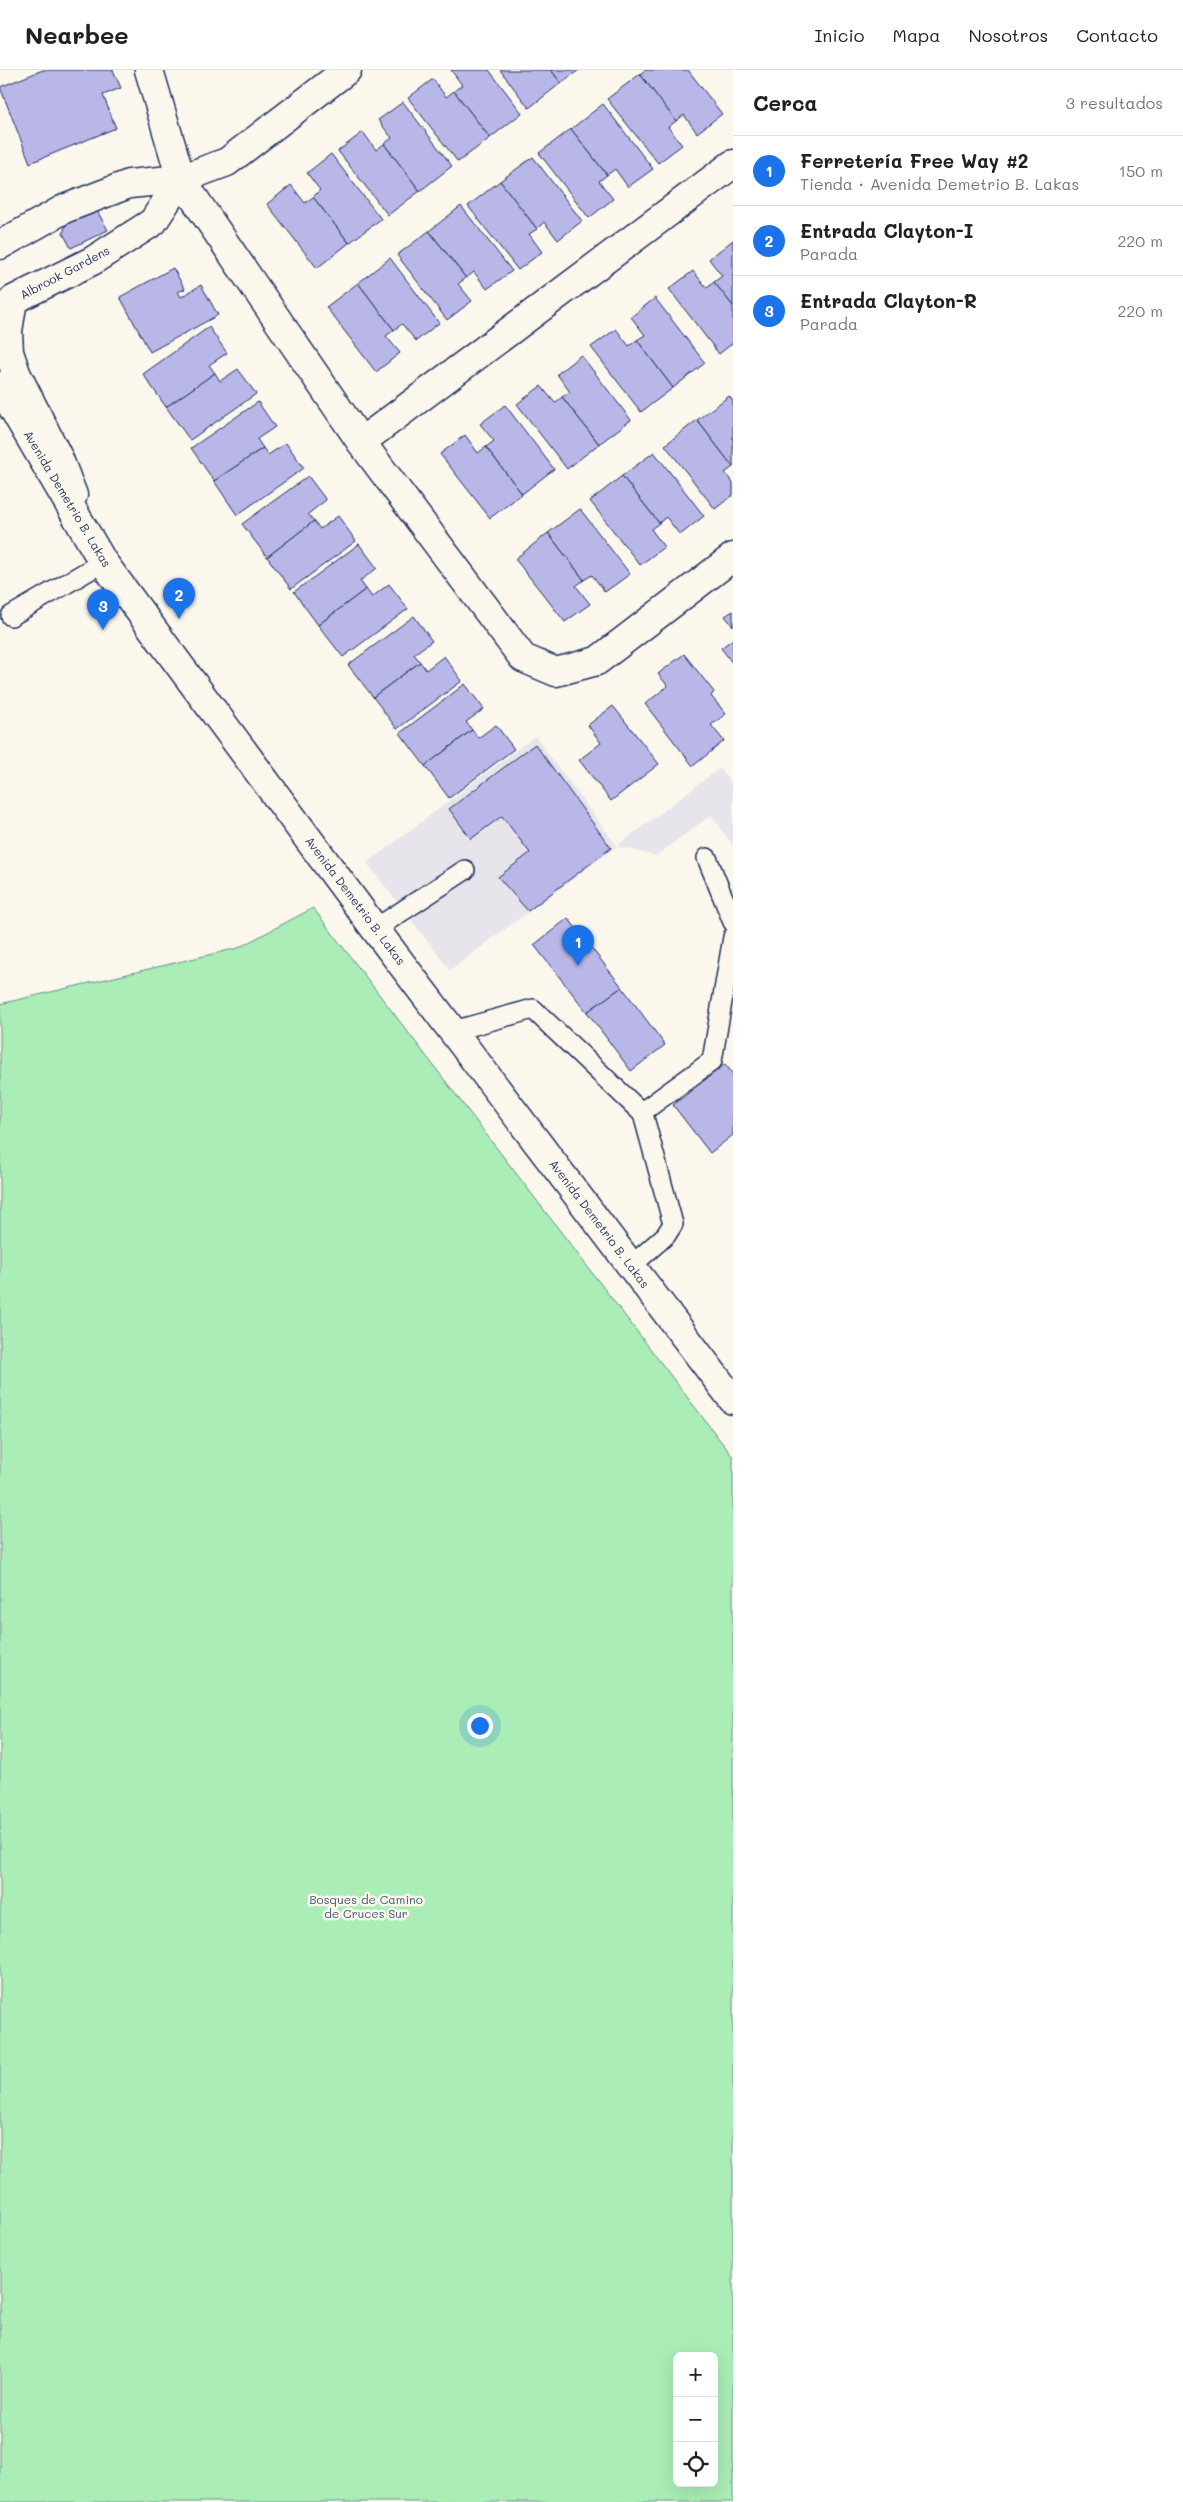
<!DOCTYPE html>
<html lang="es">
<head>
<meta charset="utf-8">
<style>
  :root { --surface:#fff; --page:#f6f6f6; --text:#202124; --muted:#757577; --line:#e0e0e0; --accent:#1a73e8 }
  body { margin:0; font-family:Mali,sans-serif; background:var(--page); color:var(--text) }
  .controls { position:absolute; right:15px; bottom:15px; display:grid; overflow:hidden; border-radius:8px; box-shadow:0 5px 20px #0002 }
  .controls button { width:45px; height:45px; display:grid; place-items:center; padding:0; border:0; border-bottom:1px solid var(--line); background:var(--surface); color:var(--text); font:25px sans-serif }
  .you { position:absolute; left:479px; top:1655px; width:18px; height:18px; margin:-12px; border:4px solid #fff; border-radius:50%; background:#1a73e8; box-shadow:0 0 0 8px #1a73e833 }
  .badge { display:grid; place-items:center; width:32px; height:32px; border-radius:50%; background:var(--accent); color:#fff; font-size:16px; font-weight:700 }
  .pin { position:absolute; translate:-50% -41px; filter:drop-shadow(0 1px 2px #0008) }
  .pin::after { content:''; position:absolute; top:26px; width:18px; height:15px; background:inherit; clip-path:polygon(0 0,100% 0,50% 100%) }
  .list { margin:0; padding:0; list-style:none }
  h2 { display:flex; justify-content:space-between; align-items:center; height:65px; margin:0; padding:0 20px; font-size:21px }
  h2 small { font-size:16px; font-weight:400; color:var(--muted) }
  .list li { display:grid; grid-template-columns:32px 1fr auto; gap:15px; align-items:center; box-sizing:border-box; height:70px; padding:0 20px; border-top:1px solid var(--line) }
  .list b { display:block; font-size:19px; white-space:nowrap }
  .list p { margin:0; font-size:16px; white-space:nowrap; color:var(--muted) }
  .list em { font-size:16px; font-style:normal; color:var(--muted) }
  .icon { flex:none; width:28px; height:28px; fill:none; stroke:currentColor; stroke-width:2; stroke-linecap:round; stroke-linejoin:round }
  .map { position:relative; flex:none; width:733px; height:2432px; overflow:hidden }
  header { display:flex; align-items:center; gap:30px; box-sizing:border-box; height:70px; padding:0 25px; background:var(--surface); border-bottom:1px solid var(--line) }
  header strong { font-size:24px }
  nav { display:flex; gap:28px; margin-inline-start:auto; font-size:18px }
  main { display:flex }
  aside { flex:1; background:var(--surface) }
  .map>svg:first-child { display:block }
</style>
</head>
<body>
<header>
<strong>Nearbee</strong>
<nav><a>Inicio</a><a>Mapa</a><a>Nosotros</a><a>Contacto</a></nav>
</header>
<main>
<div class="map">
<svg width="733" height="2432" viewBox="0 0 733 2432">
  <rect width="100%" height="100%" fill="#fbf7ec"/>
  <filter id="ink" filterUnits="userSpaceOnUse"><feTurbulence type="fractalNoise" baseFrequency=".02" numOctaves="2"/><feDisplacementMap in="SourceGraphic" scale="10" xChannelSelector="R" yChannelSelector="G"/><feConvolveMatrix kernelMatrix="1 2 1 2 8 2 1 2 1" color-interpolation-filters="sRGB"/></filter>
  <g filter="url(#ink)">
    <polygon fill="#e7e4eb" points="535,666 617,776 720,698 733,716 733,775 711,745 656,786 617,776 450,900 367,793"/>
    <path fill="#aaedb6" stroke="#628e8a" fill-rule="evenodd" d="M313,838L733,1387V2432H0V934L238,878ZM677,2286H714V2413H677Z"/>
    <g fill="#b8b7e8" stroke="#1b2f5e">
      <polygon points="43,0 113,0 121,18 103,25 116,58 30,93 0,17"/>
      <polygon points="451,0 489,0 522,43 490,68 454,21 462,15"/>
      <polygon points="500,0 551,0 561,13 529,38"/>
      <polygon points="551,0 579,0 561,13"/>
      <polygon points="645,0 688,0 722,44 697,63 684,45 676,51 640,4"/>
      <polygon points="640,4 676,51 668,57 682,75 658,93 607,29"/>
      <polygon points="433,9 446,27 454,21 490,68 458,92 408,28"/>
      <polygon points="403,32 452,96 420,121 384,74 392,68 378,50"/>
      <polygon points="603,34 653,99 628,117 615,99 607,105 571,59"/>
      <polygon points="571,59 607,105 599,111 613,129 589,148 539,83"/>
      <polygon points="363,62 376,80 384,74 420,121 388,145 338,81"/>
      <polygon points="331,84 381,149 349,173 313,127 320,120 307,103"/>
      <polygon points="533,87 582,151 558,170 544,152 537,159 500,111"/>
      <polygon points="500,111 537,159 529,164 542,182 518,200 468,136"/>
      <polygon points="291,115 305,133 313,127 349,173 317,198 267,134"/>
      <polygon points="461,136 512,201 487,219 474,202 466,208 429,161"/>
      <polygon points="97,141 108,160 71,178 63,163 66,154 83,143"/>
      <polygon points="429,161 466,208 458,214 472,231 447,250 397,185"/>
      <polygon points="733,170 733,236 714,212 722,206 709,189"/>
      <polygon points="390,188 439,253 416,271 402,254 394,260 358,213"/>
      <polygon points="173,198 185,219 178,222 181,227 201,215 218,245 150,282 120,227"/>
      <polygon points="693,201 707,218 714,212 733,236 733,273 719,284 669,219"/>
      <polygon points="358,213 394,260 386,266 400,283 376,302 326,237"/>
      <polygon points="655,228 705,293 673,318 637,270 645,265 631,247"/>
      <polygon points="209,257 227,283 209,295 215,303 166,337 143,304"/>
      <polygon points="616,259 629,276 637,270 673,318 641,342 591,277"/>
      <polygon points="581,285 631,350 599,374 562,327 570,322 557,304"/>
      <polygon points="238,299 256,324 190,370 166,337 215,303 220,311"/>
      <polygon points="541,316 555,333 562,327 599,374 567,399 517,334"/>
      <polygon points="729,326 733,331 733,397 697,350"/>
      <polygon points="258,332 275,357 257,369 263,378 214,411 191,378"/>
      <polygon points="505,335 554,399 522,424 486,377 494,371 480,354"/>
      <polygon points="697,350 733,397 725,403 733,413 733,425 715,439 665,375"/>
      <polygon points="465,365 478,383 486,377 522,424 490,448 440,384"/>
      <polygon points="286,373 304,398 237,445 214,411 263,378 268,385"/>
      <polygon points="654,382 704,446 680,465 666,447 659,453 622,406"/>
      <polygon points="308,406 326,430 308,444 314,451 267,487 242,454"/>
      <polygon points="622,406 659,453 651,459 664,477 640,495 590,431"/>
      <polygon points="580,439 630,504 605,522 592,505 584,510 548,463"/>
      <polygon points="338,446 356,471 291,519 267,487 314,451 320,459"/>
      <polygon points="548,463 584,510 576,516 590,534 565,552 515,489"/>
      <polygon points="359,474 377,498 360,511 366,519 318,555 294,522"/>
      <polygon points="389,514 408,539 343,587 318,555 366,519 372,527"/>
      <polygon points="733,541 733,556 725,546"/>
      <polygon points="414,546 432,571 414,584 420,592 373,627 348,595"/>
      <polygon points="733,569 733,594 721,578"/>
      <polygon points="684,584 714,622 711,626 726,644 711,655 724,671 693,696 645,634 668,616 658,604"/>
      <polygon points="444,586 462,611 397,659 373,627 420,592 426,600"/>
      <polygon points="465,614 484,639 466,652 472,660 425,696 400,663"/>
      <polygon points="613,636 659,694 611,731 579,690 601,673 588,655"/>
      <polygon points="496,655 514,679 449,728 425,696 472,660 478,668"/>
      <polygon points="535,674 611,778 528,841 498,807 530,783 502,746 471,769 449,739"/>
      <polygon points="568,848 622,917 587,942 534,875"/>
      <polygon points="622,917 665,975 631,1001 587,942"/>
      <polygon points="725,994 733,1004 733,1065 710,1083 673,1035"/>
    </g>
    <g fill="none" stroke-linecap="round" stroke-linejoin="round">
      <defs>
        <g id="service">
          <polyline points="11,546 103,492"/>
          <polyline points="707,788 733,852"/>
          <polyline points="375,859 465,800"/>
          <polyline points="453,961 533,939 643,1044"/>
          <polyline points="630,1197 666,1165 673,1154 643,1044 646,1039 712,991 733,867"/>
        </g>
        <g id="minor">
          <polyline points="149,0 181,109 361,372 523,588 556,602 597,591 733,487"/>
          <polyline points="0,175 64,139 129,114 181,109 227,92 347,0"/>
          <polyline points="361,372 733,94"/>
          <polyline points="73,425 59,389 16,303 9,282 8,261 13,230 92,191 153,152 181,109"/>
        </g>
        <polyline id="tertiary" points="0,316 103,492 375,859 733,1330"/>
      </defs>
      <use href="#service" stroke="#1b2f5e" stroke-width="22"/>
      <use href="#minor" stroke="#1b2f5e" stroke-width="31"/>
      <use href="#tertiary" stroke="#1b2f5e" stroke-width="31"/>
      <use href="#service" stroke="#fbf7ec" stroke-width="19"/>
      <use href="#minor" stroke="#fbf7ec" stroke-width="28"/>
      <use href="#tertiary" stroke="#fbf7ec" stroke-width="28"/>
    </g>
  </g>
  <g text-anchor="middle" stroke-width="5" stroke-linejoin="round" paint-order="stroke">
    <g font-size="12" fill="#1b2f5e" stroke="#fbf7ec">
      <text transform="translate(65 203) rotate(-28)" y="4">Albrook Gardens</text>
      <text transform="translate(67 429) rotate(59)" y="4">Avenida Demetrio B. Lakas</text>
      <text transform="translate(355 831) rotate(53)" y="4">Avenida Demetrio B. Lakas</text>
      <text transform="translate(599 1154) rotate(53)" y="4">Avenida Demetrio B. Lakas</text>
    </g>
    <g font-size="12" fill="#385570" stroke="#fbf7ec">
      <text x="366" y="1834">Bosques de Camino<tspan x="366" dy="14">de Cruces Sur</tspan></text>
    </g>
  </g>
</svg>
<div class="controls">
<button>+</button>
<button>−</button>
<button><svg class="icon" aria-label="locate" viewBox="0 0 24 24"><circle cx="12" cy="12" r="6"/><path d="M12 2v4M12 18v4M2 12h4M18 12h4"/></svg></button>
</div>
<div class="you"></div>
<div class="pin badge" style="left:578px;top:896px">1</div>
<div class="pin badge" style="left:179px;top:549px">2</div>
<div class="pin badge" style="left:103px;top:560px">3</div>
</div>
<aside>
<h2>Cerca<small>3 resultados</small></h2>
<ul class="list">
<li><span class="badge">1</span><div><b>Ferretería Free Way #2</b><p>Tienda · Avenida Demetrio B. Lakas</p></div><em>150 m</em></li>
<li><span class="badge">2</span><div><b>Entrada Clayton-I</b><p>Parada</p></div><em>220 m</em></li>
<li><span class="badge">3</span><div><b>Entrada Clayton-R</b><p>Parada</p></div><em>220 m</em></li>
</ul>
</aside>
</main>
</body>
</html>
